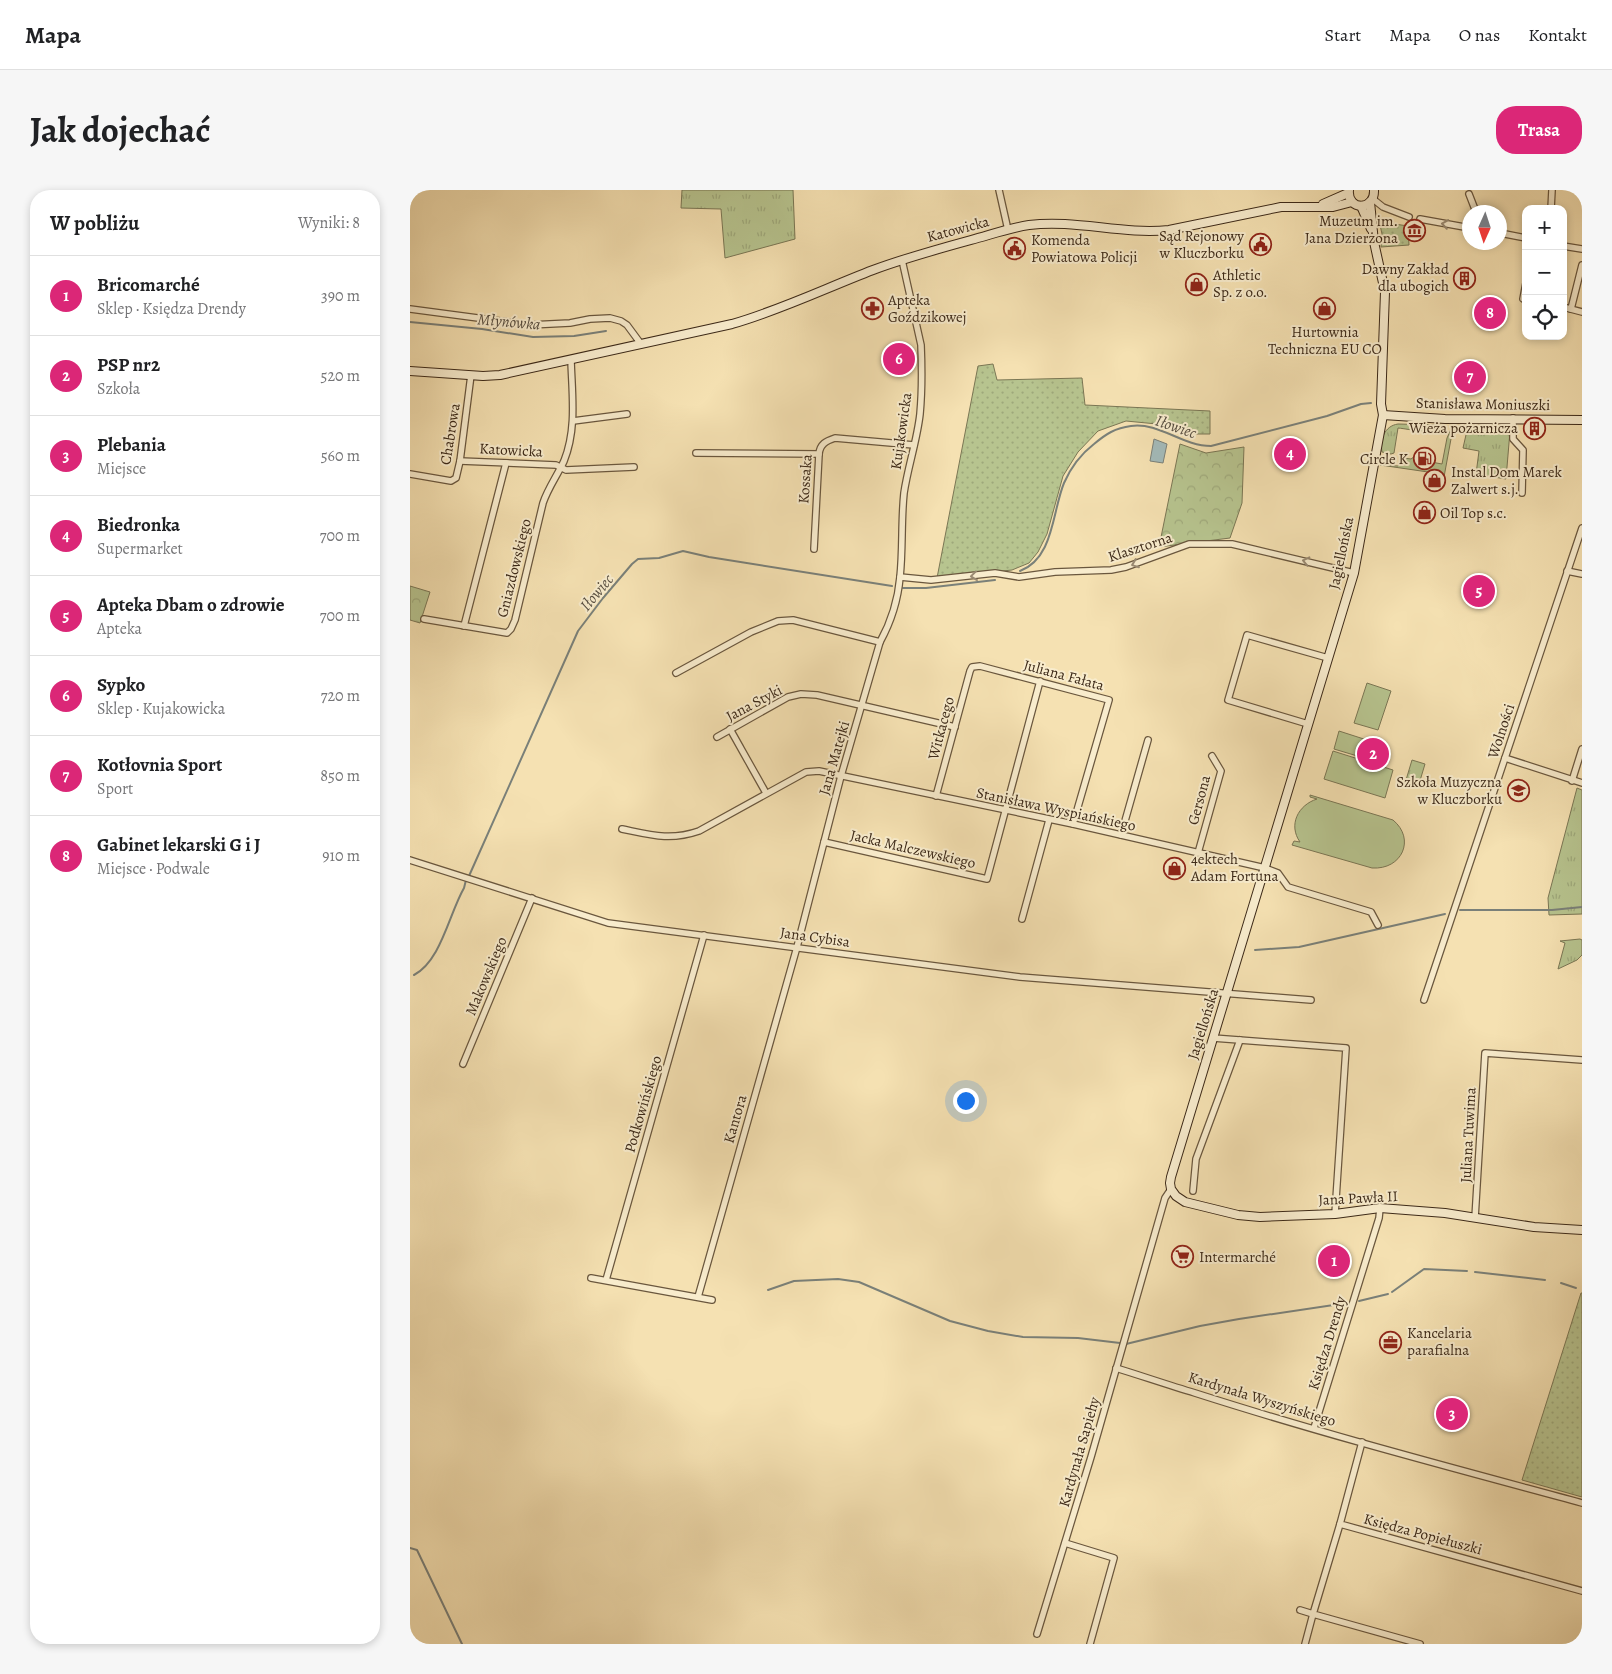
<!DOCTYPE html>
<html lang="pl">
<head>
<meta charset="utf-8">
<style>
  :root { --surface:#fff; --page:#f6f6f6; --text:#202124; --muted:#757577; --line:#e0e0e0; --accent:#db2777 }
  body { margin:0; font-family:Alegreya,serif; background:var(--page); color:var(--text) }
  .controls { position:absolute; right:15px; top:15px; display:grid; overflow:hidden; border-radius:10px; box-shadow:0 2px 8px #0003 }
  .controls button { width:45px; height:45px; display:grid; place-items:center; padding:0; border:0; border-bottom:1px solid var(--line); background:var(--surface); color:var(--text); font:25px sans-serif }
  .compass { position:absolute; left:1052px; top:15px; width:45px; height:45px; border-radius:50%; background:var(--surface); box-shadow:0 2px 8px #0003; rotate:183deg }
  .you { position:absolute; left:555px; top:910px; width:18px; height:18px; margin:-12px; border:4px solid #fff; border-radius:50%; background:#1a73e8; box-shadow:0 0 0 8px #1a73e833 }
  .badge { display:grid; place-items:center; width:32px; height:32px; border-radius:50%; background:var(--accent); color:#fff; font-size:16px; font-weight:700 }
  .pin { position:absolute; translate:-50% -50%; border:2px solid #fff; box-shadow:0 1px 5px #0006 }
  .list { margin:0; padding:0; list-style:none }
  h2 { display:flex; justify-content:space-between; align-items:center; height:65px; margin:0; padding:0 20px; font-size:21px }
  h2 small { font-size:16px; font-weight:400; color:var(--muted) }
  .list li { display:grid; grid-template-columns:32px 1fr auto; gap:15px; align-items:center; box-sizing:border-box; height:80px; padding:0 20px; border-top:1px solid var(--line) }
  .list b { display:block; font-size:19px; white-space:nowrap }
  .list p { margin:0; font-size:16px; white-space:nowrap; color:var(--muted) }
  .list em { font-size:16px; font-style:normal; color:var(--muted) }
  .icon { flex:none; width:28px; height:28px; fill:none; stroke:currentColor; stroke-width:2; stroke-linecap:round; stroke-linejoin:round }
  .map { position:relative; flex:none; width:1172px; height:1454px; overflow:hidden; border-radius:20px }
  header { display:flex; align-items:center; gap:30px; box-sizing:border-box; height:70px; padding:0 25px; background:var(--surface); border-bottom:1px solid var(--line) }
  header strong { font-size:24px }
  nav { display:flex; gap:28px; margin-inline-start:auto; font-size:18px }
  .intro { display:flex; align-items:center; justify-content:space-between; box-sizing:border-box; height:120px; padding:0 30px }
  h1 { margin:0; font-size:35px }
  .button { padding:12px 22px; border-radius:20px; background:var(--accent); color:#fff; font-size:18px; font-weight:700 }
  main { display:flex; gap:30px; padding:0 30px }
  aside { flex:1; background:var(--surface); border-radius:20px; box-shadow:0 2px 8px #0003 }
  .map>svg:first-child { display:block }
</style>
</head>
<body>
<header>
<strong>Mapa</strong>
<nav><a>Start</a><a>Mapa</a><a>O nas</a><a>Kontakt</a></nav>
</header>
<div class="intro"><h1>Jak dojechać</h1><a class="button">Trasa</a></div>
<main>
<aside>
<h2>W pobliżu<small>Wyniki: 8</small></h2>
<ul class="list">
<li><span class="badge">1</span><div><b>Bricomarché</b><p>Sklep · Księdza Drendy</p></div><em>390 m</em></li>
<li><span class="badge">2</span><div><b>PSP nr2</b><p>Szkoła</p></div><em>520 m</em></li>
<li><span class="badge">3</span><div><b>Plebania</b><p>Miejsce</p></div><em>560 m</em></li>
<li><span class="badge">4</span><div><b>Biedronka</b><p>Supermarket</p></div><em>700 m</em></li>
<li><span class="badge">5</span><div><b>Apteka Dbam o zdrowie</b><p>Apteka</p></div><em>700 m</em></li>
<li><span class="badge">6</span><div><b>Sypko</b><p>Sklep · Kujakowicka</p></div><em>720 m</em></li>
<li><span class="badge">7</span><div><b>Kotłovnia Sport</b><p>Sport</p></div><em>850 m</em></li>
<li><span class="badge">8</span><div><b>Gabinet lekarski G i J</b><p>Miejsce · Podwale</p></div><em>910 m</em></li>
</ul>
</aside>
<div class="map">
<svg width="1172" height="1454" viewBox="0 0 1172 1454">
  <defs>
    <pattern id="grass-tufts" width="24" height="20" patternUnits="userSpaceOnUse" patternTransform="scale(1.25)"><rect width="24" height="20" fill="#b7c48f"/><path d="M3 7l-1-3M5 7V3M7 7l1-3M15 17l-1-3M17 17v-4M19 17l1-3" fill="none" stroke="#9ea87b"/></pattern>
    <pattern id="forest-crowns" width="20" height="18" patternUnits="userSpaceOnUse" patternTransform="scale(1.25)"><rect width="20" height="18" fill="#b7c48f"/><path d="M2 6a3 3 0 1 1 6 0M12 15a3 3 0 1 1 6 0" fill="none" stroke="#9ea87b"/></pattern>
    <pattern id="garden-dots" width="8" height="8" patternUnits="userSpaceOnUse" patternTransform="scale(1.25)"><rect width="8" height="8" fill="#b7c48f"/><path d="M2 2h.1M6 6h.1" fill="none" stroke="#9ea87b" stroke-width="1.8" stroke-linecap="round"/></pattern>
  </defs>
  <rect width="100%" height="100%" fill="#f5e1b2"/>
  <filter id="stains"><feTurbulence type="fractalNoise" baseFrequency=".004" numOctaves="4"/><feColorMatrix values="0 0 0 0 .2 0 0 0 0 .09 0 0 0 0 .02 0 0 0 .5 -.17"/></filter>
  <radialGradient id="worn" r=".72"><stop offset=".6" stop-color="#630" stop-opacity="0"/><stop offset="1" stop-color="#630" stop-opacity=".3"/></radialGradient>
  <g fill="url(#grass-tufts)" stroke="#7a7654">
    <polygon points="272,0 383,0 385,49 315,68 311,19 271,18"/>
    <path d="M988,234L1031,235C1025,246 1000,239 988,238L984,263L981,264L972,262C970,250 974,236 988,234Z"/>
    <polygon points="1058,236 1097,237 1100,241 1096,289 1066,284 1069,261 1053,258"/>
    <polygon points="1042,237 1043,238 1034,287 1021,285 1021,282 1018,282 970,275 988,276 994,268 1001,269 1005,266 1005,273 1020,275 1021,272 1032,274 1037,248"/>
    <polygon points="1002,570 1015,574 1009,594 996,590"/>
    <polygon points="1167,598 1172,600 1172,724 1139,725 1138,708"/>
    <polygon points="1170,749 1172,750 1172,765 1167,770 1148,779 1155,753 1150,751"/>
  </g>
  <g fill="url(#forest-crowns)" stroke="#7a7654">
    <polygon points="770,254 796,263 834,257 832,313 820,348 749,357"/>
    <polygon points="0,396 20,402 10,433 0,430"/>
  </g>
  <g fill="url(#garden-dots)" stroke="#7a7654">
    <polygon points="971,32 998,36 999,55 971,57 972,44 970,35"/>
    <polygon points="583,174 587,190 672,188 675,215 800,221 800,244 776,244 747,234 716,231 688,241 668,262 653,286 637,344 628,362 619,373 602,380 527,388 568,176"/>
    <polygon points="1171,1103 1172,1103 1172,1307 1112,1290"/>
  </g>
  <g fill="#b7c48f" stroke="#7a7654">
    <polygon points="957,493 981,501 968,540 944,533"/>
    <polygon points="929,541 960,551 954,568 924,559"/>
    <polygon points="923,561 983,580 975,608 914,589"/>
    <path d="M900,605L983,630C1006,649 992,680 962,678L882,655L884,651L890,652C878,635 888,615 907,609L900,607Z"/>
  </g>
  <polygon fill="#a3bab9" stroke="#7a8079" points="744,249 757,254 753,273 740,271"/>
  <g fill="none" stroke-linecap="round" stroke-linejoin="round">
    <g stroke="#7a8079" stroke-width="2">
      <polyline points="0,132 72,139 123,147 164,146 196,141"/>
      <path d="M610,381C644,368 642,322 654,293C661,277 671,264 684,254C696,244 705,238 721,236C749,232 772,256 801,256L917,226L951,214L961,213"/>
      <polyline points="493,398 516,398 585,390"/>
      <polyline points="59,686 168,441 193,408 222,374 228,369 249,368 273,361 299,367 482,396"/>
      <polyline points="1050,720 1142,720 1172,717"/>
      <polyline points="845,760 889,757 1035,724"/>
      <path d="M4,785C31,771 39,724 54,698L56,690"/>
      <polyline points="1065,1082 1135,1090"/>
      <polyline points="1151,1093 1166,1098"/>
      <polyline points="358,1100 384,1091 428,1089 449,1092 540,1131 578,1141 613,1147 668,1148 710,1153"/>
      <polyline points="982,1102 1014,1079 1057,1081"/>
      <polyline points="949,1111 978,1104"/>
      <polyline points="716,1154 790,1136 829,1129 937,1113"/>
      <polyline points="0,1358 7,1360 52,1454"/>
    </g>
    <defs>
      <g id="street">
        <polyline points="589,0 598,40"/>
        <polyline points="1059,4 1066,22"/>
        <polyline points="963,9 973,17 999,27"/>
        <polyline points="1141,19 1142,0"/>
        <polyline points="1010,29 1060,38"/>
        <polyline points="1090,43 1116,48"/>
        <polyline points="1153,56 1172,59"/>
        <polyline points="1116,93 1113,109 1116,110"/>
        <polyline points="1153,117 1172,122"/>
        <polyline points="0,119 120,135 160,133 180,129 200,128 211,131 217,135 231,154"/>
        <polyline points="1161,119 1172,75"/>
        <polyline points="1103,228 1103,249 1113,260 1112,303"/>
        <polyline points="163,231 217,224"/>
        <polyline points="286,263 409,264"/>
        <polyline points="50,271 146,275 156,280 224,277"/>
        <polyline points="0,284 41,291 46,288 50,271 61,185"/>
        <path d="M404,359L409,264C410,254 416,251 425,248L504,255"/>
        <polyline points="1157,381 1172,384"/>
        <polyline points="490,387 521,390 585,383 609,387 645,382 701,380 716,377 779,354 822,354 944,383"/>
        <path d="M14,429L97,443L101,439L105,430L133,313C138,298 147,286 154,271C167,239 162,204 161,170"/>
        <polyline points="54,436 96,273"/>
        <polyline points="266,483 341,442 368,431 383,430 470,452"/>
        <polyline points="898,534 818,510 837,445 918,468"/>
        <polyline points="320,539 356,603"/>
        <polyline points="307,547 378,507 391,504 407,505 545,537"/>
        <polyline points="1095,568 1172,593"/>
        <polyline points="1162,591 1172,559"/>
        <polyline points="526,606 560,481 562,477 570,476 699,510 663,634"/>
        <path d="M212,639C241,645 260,651 289,641L396,582L409,581L663,634L855,678L868,683L878,697L961,722L968,735"/>
        <polyline points="711,645 738,550"/>
        <polyline points="414,652 577,689 630,491"/>
        <polyline points="788,663 811,581 802,566"/>
        <polyline points="0,670 198,733 610,787 901,810"/>
        <polyline points="612,729 639,630"/>
        <polyline points="1014,810 1172,338"/>
        <polyline points="803,848 936,858 925,1024"/>
        <polyline points="53,874 122,708"/>
        <polyline points="783,1001 786,969 830,850"/>
        <polyline points="1065,1028 1075,863 1172,870"/>
        <polyline points="181,1088 302,1110"/>
        <polyline points="196,1090 294,745"/>
        <path d="M288,1107L387,757L431,586L470,452C481,432 488,410 490,387C493,359 491,331 494,303C498,276 507,251 510,224C512,202 512,178 511,155L492,70"/>
        <path d="M706,1178C732,1186 758,1195 785,1203C913,1244 1043,1278 1172,1313"/>
        <polyline points="904,1238 969,1028 970,1018"/>
        <polyline points="952,1252 930,1334 1172,1401"/>
        <polyline points="930,1334 903,1424 1010,1454"/>
        <polyline points="655,1353 704,1368 680,1454"/>
        <polyline points="890,1420 903,1424 895,1454"/>
        <polyline points="627,1444 681,1267 755,1008 761,999"/>
      </g>
      <g id="secondary">
        <path d="M939,0C937,21 965,21 964,0"/>
        <polyline points="960,12 964,52 975,102 971,214 973,225 944,383 761,987 760,993 761,999 766,1006 775,1012 828,1025 850,1027 925,1024 970,1018 1035,1023 1124,1037 1172,1040"/>
        <polyline points="913,14 938,3"/>
        <polyline points="951,16 961,39"/>
        <path d="M0,181L73,186L90,185L322,134C371,120 416,98 463,80C495,68 528,59 561,50C580,45 599,38 619,35C666,29 712,45 759,40L871,17H923L942,12"/>
        <polyline points="973,225 1035,229 1172,230"/>
      </g>
    </defs>
    <use href="#street" stroke="#6a573e" stroke-width="8"/>
    <use href="#secondary" stroke="#3c2918" stroke-width="10"/>
    <use href="#street" stroke="#f8eccd" stroke-width="5.5"/>
    <use href="#secondary" stroke="#f8eccd" stroke-width="8"/>
  </g>
  <defs><path id="oneway-chevron" d="M-2-3.5L2.5 0L-2 3.5" fill="none" stroke-width="1.6" stroke-linecap="round" stroke-linejoin="round" transform="scale(1.25)"/></defs>
  <g stroke="#9a8a72">
    <use href="#oneway-chevron" transform="translate(1035 34) rotate(-171)"/>
    <use href="#oneway-chevron" transform="translate(896 371) rotate(-167)"/>
    <use href="#oneway-chevron" transform="translate(725 374) rotate(159)"/>
    <use href="#oneway-chevron" transform="translate(564 386) rotate(173)"/>
  </g>
  <defs>
    <symbol id="museum-ring" viewBox="-11 -11 22 22"><circle r="9.5" fill="#f8eccd" stroke="#8f2418" stroke-width="1.5"/><path d="M0-6L6-3V-2H-6V-3ZM-5-1h2V3h-2ZM-1-1h2V3h-2ZM3-1h2V3H3ZM-6 4H6V6H-6Z" fill="#8f2418"/></symbol>
    <symbol id="civic-ring" viewBox="-11 -11 22 22"><circle r="9.5" fill="#f8eccd" stroke="#8f2418" stroke-width="1.5"/><path d="M-.6-6.5H3V-4.5H.6V-3L4-1V1h2V6H-6V1h2V-1L-.6-3ZM-1.2 2.5V6h2.4V2.5Z" fill="#8f2418"/></symbol>
    <symbol id="building-ring" viewBox="-11 -11 22 22"><circle r="9.5" fill="#f8eccd" stroke="#8f2418" stroke-width="1.5"/><path d="M-4-6H4V6H1V3H-1V6H-4ZM-2.5-4.3h1.7v1.8h-1.7ZM.8-4.3h1.7v1.8H.8ZM-2.5-1h1.7V.8h-1.7ZM.8-1h1.7V.8H.8Z" fill="#8f2418"/></symbol>
    <symbol id="shop-ring" viewBox="-11 -11 22 22"><circle r="9.5" fill="#f8eccd" stroke="#8f2418" stroke-width="1.5"/><path d="M-5-2.5h2.3a2.7 3.5 0 0 1 5.4 0H5L5.5 6h-11ZM-1.5-2.5h3a1.5 2.3 0 0 0-3 0Z" fill="#8f2418"/></symbol>
    <symbol id="pharmacy-ring" viewBox="-11 -11 22 22"><circle r="9.5" fill="#f8eccd" stroke="#8f2418" stroke-width="1.5"/><path d="M-2-6h4v4h4v4h-4v4h-4v-4h-4v-4h4Z" fill="#8f2418"/></symbol>
    <symbol id="fuel-ring" viewBox="-11 -11 22 22"><circle r="9.5" fill="#f8eccd" stroke="#8f2418" stroke-width="1.5"/><path d="M-5.5-6h7V0h2V4h1.3V-2.5L3-4.5l.8-.8L6-3V5H2.5V1h-1V6h-7ZM-4.2-4.7v3.2H.2V-4.7Z" fill="#8f2418"/></symbol>
    <symbol id="school-ring" viewBox="-11 -11 22 22"><circle r="9.5" fill="#f8eccd" stroke="#8f2418" stroke-width="1.5"/><path d="M0-5L7-2L0 1L-7-2ZM-4 1L0 2.5L4 1V4Q0 6-4 4Z" fill="#8f2418"/></symbol>
    <symbol id="supermarket-ring" viewBox="-11 -11 22 22"><circle r="9.5" fill="#f8eccd" stroke="#8f2418" stroke-width="1.5"/><path d="M-6-5.5h2.5l.6 2H6L4.5 2H-2.5L-4.4-4H-6ZM-1.5 3.2a1.3 1.3 0 1 0 .1 0ZM3 3.2a1.3 1.3 0 1 0 .1 0Z" fill="#8f2418"/></symbol>
    <symbol id="office-ring" viewBox="-11 -11 22 22"><circle r="9.5" fill="#f8eccd" stroke="#8f2418" stroke-width="1.5"/><path d="M-6-3h4V-5.5h4V-3h4V5H-6ZM-1-4.5V-3h2v-1.5ZM-6 0V1H6V0Z" fill="#8f2418"/></symbol>
  </defs>
  <g fill-rule="evenodd">
    <use href="#museum-ring" x="992" y="28" width="25" height="25"/>
    <use href="#civic-ring" x="838" y="42" width="25" height="25"/>
    <use href="#civic-ring" x="592" y="46" width="25" height="25"/>
    <use href="#building-ring" x="1042" y="76" width="25" height="25"/>
    <use href="#shop-ring" x="774" y="82" width="25" height="25"/>
    <use href="#pharmacy-ring" x="450" y="106" width="25" height="25"/>
    <use href="#shop-ring" x="902" y="106" width="25" height="25"/>
    <use href="#building-ring" x="1112" y="226" width="25" height="25"/>
    <use href="#fuel-ring" x="1002" y="256" width="25" height="25"/>
    <use href="#shop-ring" x="1012" y="278" width="25" height="25"/>
    <use href="#shop-ring" x="1002" y="310" width="25" height="25"/>
    <use href="#school-ring" x="1096" y="588" width="25" height="25"/>
    <use href="#shop-ring" x="752" y="666" width="25" height="25"/>
    <use href="#supermarket-ring" x="760" y="1054" width="25" height="25"/>
    <use href="#office-ring" x="968" y="1140" width="25" height="25"/>
  </g>
  <g text-anchor="middle" stroke-width="4" stroke-linejoin="round" paint-order="stroke">
    <g font-size="15" fill="#3c2918" stroke="#f8eccd" text-anchor="start">
      <text x="988" y="36" text-anchor="end">Muzeum im.<tspan x="988" dy="17">Jana Dzierżona</tspan></text>
      <text x="834" y="51" text-anchor="end">Sąd Rejonowy<tspan x="834" dy="17">w Kluczborku</tspan></text>
      <text x="621" y="55">Komenda<tspan x="621" dy="17">Powiatowa Policji</tspan></text>
      <text x="1039" y="84" text-anchor="end">Dawny Zakład<tspan x="1039" dy="17">dla ubogich</tspan></text>
      <text x="803" y="90">Athletic<tspan x="803" dy="17">Sp. z o.o.</tspan></text>
      <text x="478" y="115">Apteka<tspan x="478" dy="17">Goździkowej</tspan></text>
      <text x="915" y="147" text-anchor="middle">Hurtownia<tspan x="915" dy="17">Techniczna EU CO</tspan></text>
      <text x="1108" y="243" text-anchor="end">Wieża pożarnicza</text>
      <text x="998" y="274" text-anchor="end">Circle K</text>
      <text x="1041" y="287">Instal Dom Marek<tspan x="1041" dy="17">Zalwert s.j.</tspan></text>
      <text x="1030" y="328">Oil Top s.c.</text>
      <text x="1092" y="597" text-anchor="end">Szkoła Muzyczna<tspan x="1092" dy="17">w Kluczborku</tspan></text>
      <text x="781" y="674">4ektech<tspan x="781" dy="17">Adam Fortuna</tspan></text>
      <text x="789" y="1072">Intermarché</text>
      <text x="997" y="1148">Kancelaria<tspan x="997" dy="17">parafialna</tspan></text>
    </g>
    <g font-size="15" fill="#3c2918" stroke="#f8eccd">
      <text transform="translate(548 39) rotate(-15)" y="5">Katowicka</text>
      <text transform="translate(1073 214) rotate(1)" y="5">Stanisława Moniuszki</text>
      <text transform="translate(491 241) rotate(-82)" y="5">Kujakowicka</text>
      <text transform="translate(40 244) rotate(-81)" y="5">Chabrowa</text>
      <text transform="translate(101 260) rotate(3)" y="5">Katowicka</text>
      <text transform="translate(395 289) rotate(-86)" y="5">Kossaka</text>
      <text transform="translate(730 357) rotate(-18)" y="5">Klasztorna</text>
      <text transform="translate(931 363) rotate(-78)" y="5">Jagiellońska</text>
      <text transform="translate(104 378) rotate(-76)" y="5">Gniazdowskiego</text>
      <text transform="translate(654 485) rotate(15)" y="5">Juliana Fałata</text>
      <text transform="translate(344 513) rotate(-28)" y="5">Jana Styki</text>
      <text transform="translate(531 538) rotate(-75)" y="5">Witkacego</text>
      <text transform="translate(1091 541) rotate(-72)" y="5">Wolności</text>
      <text transform="translate(424 568) rotate(-74)" y="5">Jana Matejki</text>
      <text transform="translate(789 610) rotate(-75)" y="5">Gersona</text>
      <text transform="translate(646 619) rotate(12)" y="5">Stanisława Wyspiańskiego</text>
      <text transform="translate(503 659) rotate(13)" y="5">Jacka Malczewskiego</text>
      <text transform="translate(405 747) rotate(8)" y="5">Jana Cybisa</text>
      <text transform="translate(76 786) rotate(-67)" y="5">Makowskiego</text>
      <text transform="translate(793 834) rotate(-73)" y="5">Jagiellońska</text>
      <text transform="translate(233 914) rotate(-74)" y="5">Podkowińskiego</text>
      <text transform="translate(325 929) rotate(-74)" y="5">Kantora</text>
      <text transform="translate(1058 945) rotate(-87)" y="5">Juliana Tuwima</text>
      <text transform="translate(948 1008) rotate(-3)" y="5">Jana Pawła II</text>
      <text transform="translate(917 1153) rotate(-73)" y="5">Księdza Drendy</text>
      <text transform="translate(852 1209) rotate(17)" y="5">Kardynała Wyszyńskiego</text>
      <text transform="translate(669 1262) rotate(-74)" y="5">Kardynała Sapiehy</text>
      <text transform="translate(1013 1344) rotate(15)" y="5">Księdza Popiełuszki</text>
    </g>
    <g font-size="16" font-style="italic" fill="#564d40" stroke="#f8eccd">
      <text transform="translate(99 131) rotate(5)" y="6">Młynówka</text>
      <text transform="translate(766 236) rotate(19)" y="6">Iłowiec</text>
      <text transform="translate(186 402) rotate(-50)" y="6">Iłowiec</text>
    </g>
  </g>
  <rect width="100%" height="100%" filter="url(#stains)"/>
  <rect width="100%" height="100%" fill="url(#worn)"/>
</svg>
<div class="controls">
<button>+</button>
<button>−</button>
<button><svg class="icon" aria-label="locate" viewBox="0 0 24 24"><circle cx="12" cy="12" r="6"/><path d="M12 2v4M12 18v4M2 12h4M18 12h4"/></svg></button>
</div>
<svg class="compass" viewBox="-18 -18 36 36"><path d="M0-13l5 13h-10z" fill="#e53935"/><path d="M0 13l5-13h-10z" fill="#757577"/></svg>
<div class="you"></div>
<div class="pin badge" style="left:924px;top:1071px">1</div>
<div class="pin badge" style="left:963px;top:564px">2</div>
<div class="pin badge" style="left:1042px;top:1224px">3</div>
<div class="pin badge" style="left:880px;top:264px">4</div>
<div class="pin badge" style="left:1069px;top:401px">5</div>
<div class="pin badge" style="left:489px;top:169px">6</div>
<div class="pin badge" style="left:1060px;top:187px">7</div>
<div class="pin badge" style="left:1080px;top:123px">8</div>
</div>
</main>
</body>
</html>
